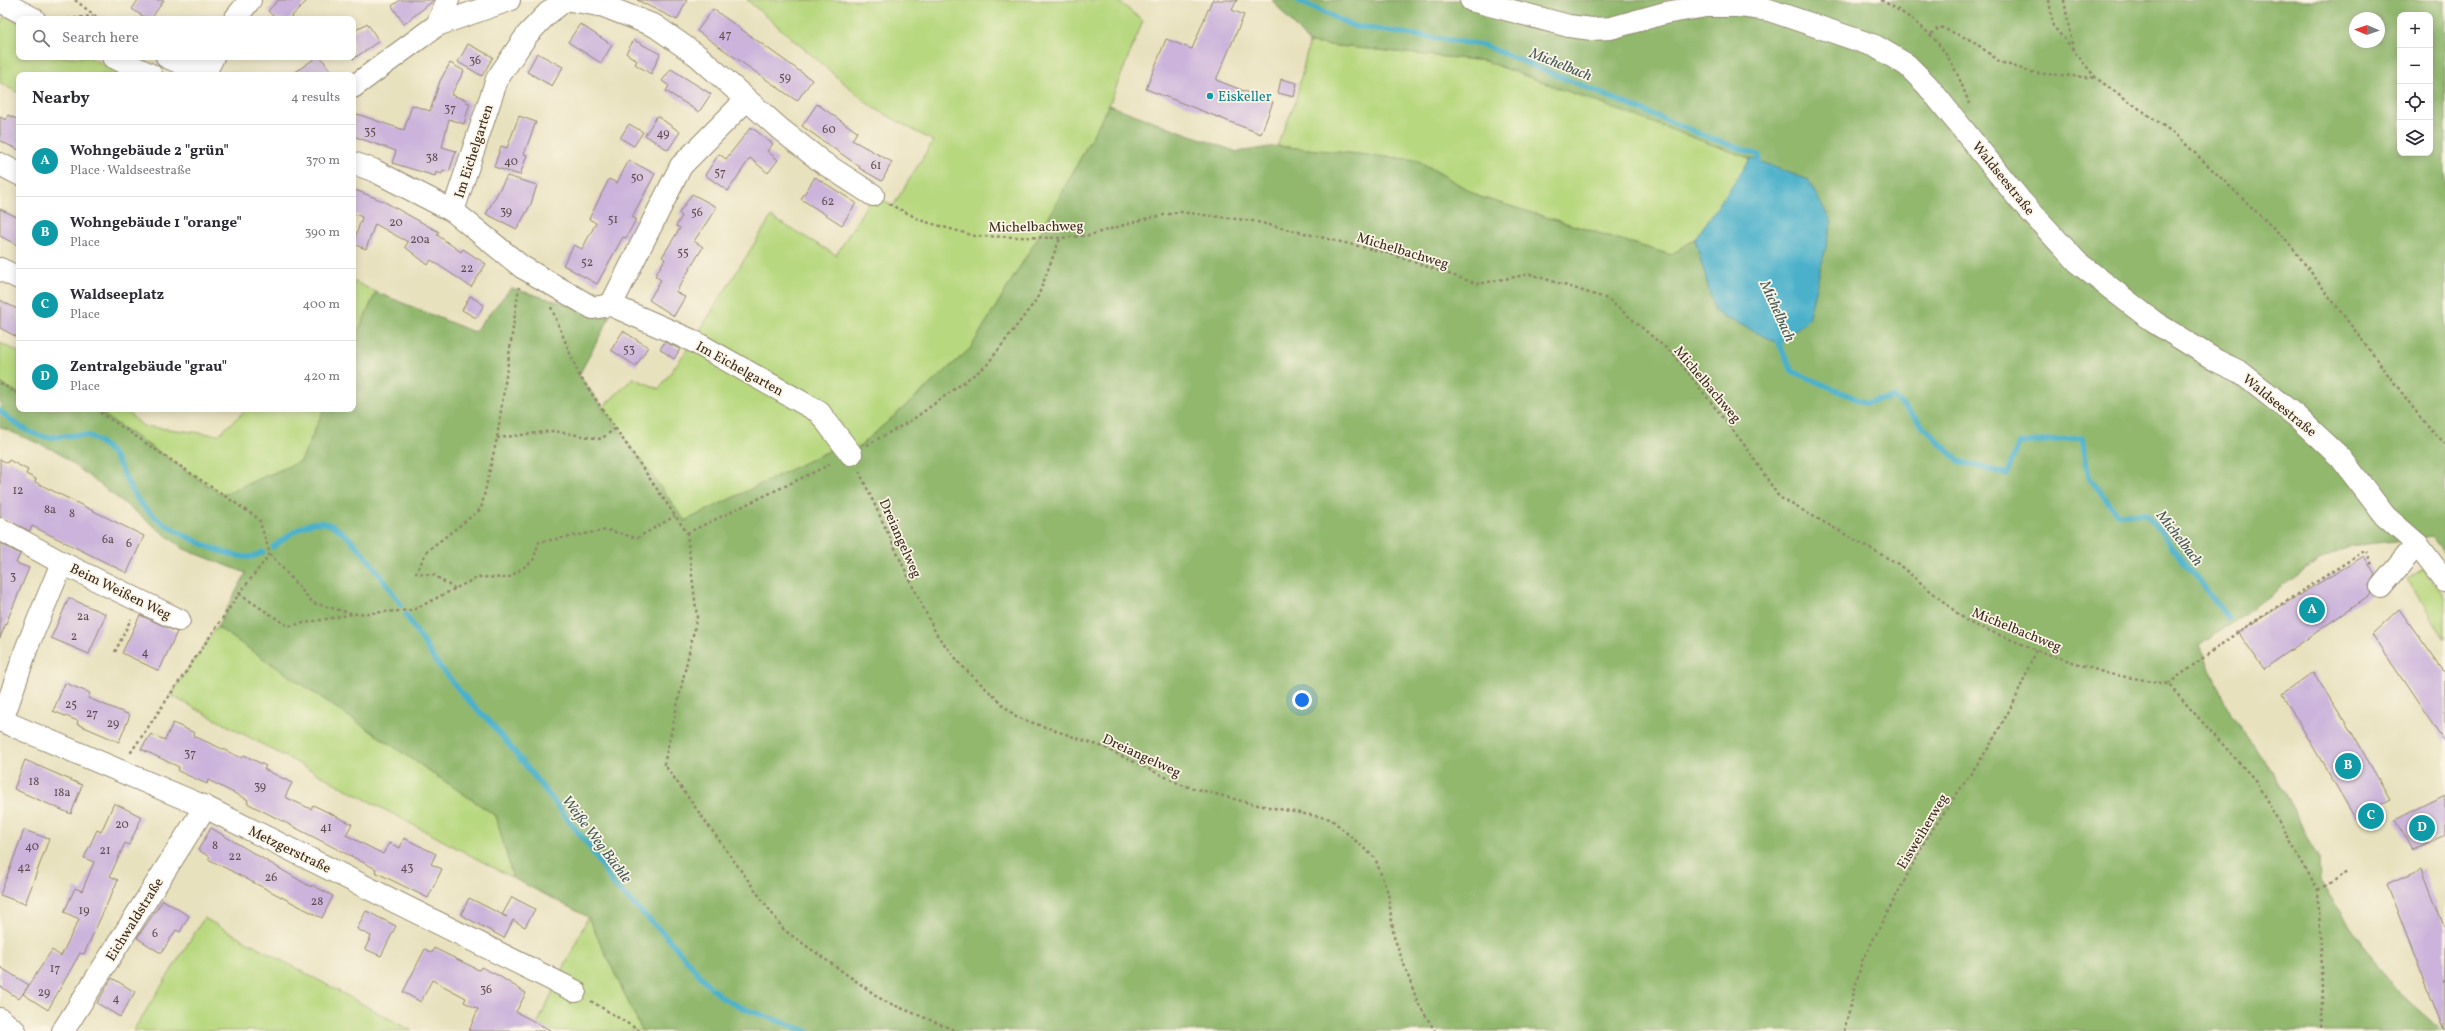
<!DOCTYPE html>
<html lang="en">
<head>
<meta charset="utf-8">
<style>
  :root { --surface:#fff; --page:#f2f2f3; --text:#2b2b33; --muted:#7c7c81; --line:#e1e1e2; --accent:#b45309 }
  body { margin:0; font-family:Vollkorn,serif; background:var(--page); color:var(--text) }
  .controls { position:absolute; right:12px; top:12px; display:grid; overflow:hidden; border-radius:8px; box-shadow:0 2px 10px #0003 }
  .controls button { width:36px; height:36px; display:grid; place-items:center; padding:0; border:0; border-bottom:1px solid var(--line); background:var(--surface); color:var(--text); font:20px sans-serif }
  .compass { position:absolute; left:2349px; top:12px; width:36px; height:36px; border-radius:50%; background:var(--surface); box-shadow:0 2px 10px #0003; rotate:272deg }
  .you { position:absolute; left:1302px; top:700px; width:14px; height:14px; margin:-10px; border:3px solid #fff; border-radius:50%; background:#1a73e8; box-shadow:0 0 0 6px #1a73e833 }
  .badge { display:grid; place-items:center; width:26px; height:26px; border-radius:50%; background:var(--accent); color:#fff; font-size:13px; font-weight:700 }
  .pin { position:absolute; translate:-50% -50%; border:2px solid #fff; box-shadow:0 1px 4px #0006 }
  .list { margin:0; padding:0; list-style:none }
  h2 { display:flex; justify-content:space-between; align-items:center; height:52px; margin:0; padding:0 16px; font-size:17px }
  h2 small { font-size:13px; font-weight:400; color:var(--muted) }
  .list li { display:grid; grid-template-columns:26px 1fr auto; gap:12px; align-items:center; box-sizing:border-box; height:72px; padding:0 16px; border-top:1px solid var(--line) }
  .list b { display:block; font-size:15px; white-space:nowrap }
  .list p { margin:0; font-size:13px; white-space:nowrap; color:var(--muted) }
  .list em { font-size:13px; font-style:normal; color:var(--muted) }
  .icon { flex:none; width:22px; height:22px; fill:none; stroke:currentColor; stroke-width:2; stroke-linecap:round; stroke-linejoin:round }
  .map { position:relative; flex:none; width:2445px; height:1031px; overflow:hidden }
  .search { position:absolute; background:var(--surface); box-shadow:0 2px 10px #0003; left:16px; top:16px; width:340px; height:44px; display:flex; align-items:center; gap:10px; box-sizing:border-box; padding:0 14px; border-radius:8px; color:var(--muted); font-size:15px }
  .panel { position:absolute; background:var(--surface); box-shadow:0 2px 10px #0003; left:16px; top:72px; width:340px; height:340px; border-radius:8px }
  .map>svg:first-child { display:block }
</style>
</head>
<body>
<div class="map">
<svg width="2445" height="1031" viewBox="0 0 2445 1031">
  <rect width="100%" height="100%" fill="#fcf5e5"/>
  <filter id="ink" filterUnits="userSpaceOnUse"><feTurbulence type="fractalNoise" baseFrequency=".025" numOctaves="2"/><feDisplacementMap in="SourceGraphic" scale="8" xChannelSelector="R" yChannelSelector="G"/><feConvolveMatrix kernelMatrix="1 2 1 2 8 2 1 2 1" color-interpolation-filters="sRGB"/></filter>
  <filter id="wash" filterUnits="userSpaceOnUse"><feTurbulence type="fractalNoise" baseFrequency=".012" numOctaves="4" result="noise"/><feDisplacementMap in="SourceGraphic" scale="16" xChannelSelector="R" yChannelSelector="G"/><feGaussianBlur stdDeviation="0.9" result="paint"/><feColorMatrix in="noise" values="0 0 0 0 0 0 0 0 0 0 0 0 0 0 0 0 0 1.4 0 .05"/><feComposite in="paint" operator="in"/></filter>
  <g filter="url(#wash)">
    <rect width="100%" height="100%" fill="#e8e1be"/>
    <g fill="#b8d87f" stroke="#7a814e">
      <polygon points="747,0 893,0 898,3 901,0 1117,0 1143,21 1109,105 1038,237 970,349 851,454 843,444 685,521 602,408 633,378 659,389 693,341 771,217 836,255 873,195 893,206 933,141 872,107"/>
      <polygon points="5,15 19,22 19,57 89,57 118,72 117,75 19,75 19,93 0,83 0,24"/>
      <polygon points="1309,43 1485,61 1751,158 1695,239 1671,255 1480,197 1417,160 1277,146 1295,103"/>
      <polygon points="353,281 376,292 353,343"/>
      <polygon points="0,343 19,352 19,394 0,383"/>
      <polygon points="95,409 124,409 143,426 218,435 247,409 324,409 301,461 222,495"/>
      <polygon points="2423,569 2445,598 2445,639 2407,579"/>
      <polygon points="217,627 496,816 513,878 170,695"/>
      <polygon points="588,917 642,1031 534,1031"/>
      <polygon points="204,918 412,1031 133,1031"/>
    </g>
    <path fill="#92b86e" stroke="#667146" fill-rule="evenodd" d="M1272,0H2445V554L2432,537L2349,546L2317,561L2200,646L2230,714L2274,773L2319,860L2320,882L2394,988L2442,1031H642L588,917L513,878L496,816L217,627L246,573L184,549L56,451L0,427V383L19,394V409H95L222,495L301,461L324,409H353V343L376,292L474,332L511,288L610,317L579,375L685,521L843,444L851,454L970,349L1038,237L1109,105L1237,152L1277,146L1417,160L1480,197L1671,255L1695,239L1715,312L1808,180L1485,61L1309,43ZM2400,15H2430V153H2400ZM2355,18H2379V42H2355Z"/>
    <polygon fill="#4bb1ca" stroke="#436e74" points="1751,158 1808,180 1832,223 1808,319 1780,344 1715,312 1695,239"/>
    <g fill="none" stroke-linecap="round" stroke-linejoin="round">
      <g stroke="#4bb1ca" stroke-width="5.5">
        <polyline points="1297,0 1353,26 1483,45 1710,138 1759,155 1758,167"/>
        <polyline points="1776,337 1792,371 1866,403 1894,397 1958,461 2007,474 2019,443 2082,438 2089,477 2117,514 2147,514 2228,618"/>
        <path d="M0,411C13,422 29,435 47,437C59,438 83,432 92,437C126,456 121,483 143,506C162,527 223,558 251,557C255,556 259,554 263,552"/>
        <path d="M273,547C287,537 306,519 325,523C350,528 387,584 401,605"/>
        <polyline points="406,615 436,662 465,697 489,721 518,756 589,846 613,884 666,936 710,987 724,999 745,1009 807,1031"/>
      </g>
    </g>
    <g id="blocks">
      <g fill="#cbb3db">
        <polygon points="138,0 164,0 151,19 147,19 132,9"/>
        <polygon points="278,0 308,0 289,19 276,19 268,11"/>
        <polygon points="400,0 434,0 404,24 392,6"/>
        <polygon points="637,0 687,0 677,20"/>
        <polygon points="1212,0 1237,0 1232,10 1244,15 1216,80 1273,102 1261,134 1146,89 1166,39 1192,49"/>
        <polygon points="713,9 812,80 797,101 697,31"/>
        <polygon points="367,23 379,41 353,59 353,32"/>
        <polygon points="580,24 612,45 601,63 568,42"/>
        <polygon points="634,40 660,54 651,74 635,64 637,61 626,53"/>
        <polygon points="468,44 493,57 482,76 458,62"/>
        <polygon points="537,53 563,67 552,86 527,72"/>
        <polygon points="317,57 321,57 333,75 291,75"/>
        <polygon points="450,63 464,71 451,95 467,100 466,102 470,103 464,124 449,119 442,147 456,151 449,172 443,170 442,174 436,172 435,176 392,163 396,151 353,136 353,124 357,114 404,130 412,105 430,111 440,81"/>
        <polygon points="671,69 711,94 699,112 666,91 669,86 662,81"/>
        <polygon points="1281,79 1297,83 1294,97 1278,93"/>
        <polygon points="817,104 857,132 852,140 892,162 882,181 859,168 860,167 802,126"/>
        <polygon points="8,115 19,120 19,150 0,141 0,117 6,120"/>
        <polygon points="519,116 536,122 524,154 527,155 520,175 494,167 501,146 507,148"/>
        <polygon points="657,116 680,132 668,150 645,135"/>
        <polygon points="629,124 643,132 634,146 620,138"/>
        <polygon points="751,127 773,144 767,151 778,160 768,173 750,158 728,191 705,175 719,154 726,159"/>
        <polygon points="629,160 655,174 632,217 636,219 626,238 623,237 597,284 563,265 574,245 582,249 596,223 589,219 609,179 617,183"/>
        <polygon points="507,176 537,185 531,204 517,229 486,214"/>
        <polygon points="815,177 856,203 842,225 801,199"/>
        <polygon points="353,189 383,201 439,232 437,235 461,252 463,249 486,264 471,287 431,260 428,265 405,247 408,242 375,224 366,249 353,244 362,217 353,213"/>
        <polygon points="692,194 717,207 694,241 703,247 676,292 685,297 674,316 649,300 661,280 655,276 665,259 662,257 680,228 676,226 682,216 679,213"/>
        <polygon points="0,209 19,218 19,246 0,236"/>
        <polygon points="470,296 484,305 476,318 462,310"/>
        <polygon points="0,300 19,310 19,338 0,328"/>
        <polygon points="623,331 648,347 636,366 611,350"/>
        <polygon points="665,342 680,349 674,359 660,349"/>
        <polygon points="0,459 7,463 9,460 28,470 26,474 36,479 35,482 144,536 127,573 32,526 30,531 0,517"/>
        <polygon points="0,543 20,554 16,563 29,568 0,638"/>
        <polygon points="2364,556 2375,575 2369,585 2371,594 2264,669 2238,632"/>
        <polygon points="69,598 106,614 89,654 51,638"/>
        <polygon points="2399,609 2445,673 2445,743 2372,634"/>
        <polygon points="140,615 177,632 159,671 122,653"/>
        <polygon points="2313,672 2352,733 2390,799 2355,818 2282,694"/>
        <polygon points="65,683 90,693 88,698 130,715 119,742 77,724 78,721 53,711"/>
        <polygon points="173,723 195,733 194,736 242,758 244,755 266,766 264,769 292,783 285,797 311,809 313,805 352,824 346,835 383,854 389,843 400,848 404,838 436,854 431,864 442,869 428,898 375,872 376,869 247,803 248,800 208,780 207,784 178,771 179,767 141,749 151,734 165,740"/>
        <polygon points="25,760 82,785 71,814 14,789"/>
        <polygon points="2445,795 2445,835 2412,850 2395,820"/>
        <polygon points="114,803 142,817 129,845 125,843 110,876 118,880 84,954 80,953 48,1010 23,994 52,950 61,956 79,919 64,912 75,888 82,891 94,862 84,858 97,830 101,832"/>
        <polygon points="211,828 311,887 312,885 333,896 322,918 208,859 210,857 198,850"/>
        <polygon points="24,830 49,839 25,904 0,895"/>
        <polygon points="2422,869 2445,929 2444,1031 2387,885"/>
        <polygon points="512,897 535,909 525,927 513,920 504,938 461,915 469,898 507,917 502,915"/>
        <polygon points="163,900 189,916 180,932 176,930 162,952 159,952 137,938"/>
        <polygon points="366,911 396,926 381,956 365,949 371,936 357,929"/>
        <polygon points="434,948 479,970 481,967 499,976 526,993 516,1012 552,1031 469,1031 478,1009 464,1002 466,998 432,980 421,1002 403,992 425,949 432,953"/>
        <polygon points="0,967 29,985 19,999 0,986"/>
        <polygon points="112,978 135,992 120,1017 97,1003"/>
      </g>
    </g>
  </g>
  <g filter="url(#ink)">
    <use href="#blocks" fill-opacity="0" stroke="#92866e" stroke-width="1"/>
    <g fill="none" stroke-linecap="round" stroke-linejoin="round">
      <defs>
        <g id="minor">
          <polyline points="570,0 604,6 655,26 698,56 780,129 822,162 873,195"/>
          <polyline points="1471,0 1569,26 1592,29 1611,28 1665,13 1706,6 1740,6 1769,10 1875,46 1907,65 1927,85 2020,200 2077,262 2154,322 2217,361 2240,372 2296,416 2341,458 2385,516 2417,544 2445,581"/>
          <polyline points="0,1 34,19"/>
          <polyline points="235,19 250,0"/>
          <polyline points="437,25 509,0"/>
          <polyline points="113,57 151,75"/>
          <polyline points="167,57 205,73 213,57"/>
          <polyline points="353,87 437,25 448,0"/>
          <polyline points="353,163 373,170 453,211 522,267 593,308 611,305 693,341 819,412 851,454"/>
          <polyline points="0,164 19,174"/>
          <polyline points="453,211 497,79 527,35 547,14 565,0"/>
          <polyline points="0,269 19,278"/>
          <polyline points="611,305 681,166 746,100"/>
          <polyline points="0,529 62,563 179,620"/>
          <polyline points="2381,587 2417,544"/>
          <polyline points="0,720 205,807 575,991"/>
          <polyline points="2,721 27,647 62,563"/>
          <polyline points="0,1019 15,1031"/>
          <polyline points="63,1031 205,807"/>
        </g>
      </defs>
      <use href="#minor" stroke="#92866e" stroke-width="24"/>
      <g stroke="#92866e" stroke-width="2.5" stroke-dasharray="3 3" stroke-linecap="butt">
        <polyline points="75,0 99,19"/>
        <path d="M1881,0C1930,27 1951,50 1969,104"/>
        <polyline points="2049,0 2053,26 2073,49"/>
        <polyline points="2064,0 2073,50 2096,78 2175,134 2289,243 2420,417 2445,444"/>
        <polyline points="68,19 93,16"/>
        <polyline points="1931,34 1940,27 1973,41 2000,62 2035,73 2096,78"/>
        <polyline points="889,204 923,221 975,236 1060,238 1090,235 1148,218 1180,212 1253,221 1387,253 1478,284 1530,274 1608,299 1674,355 1746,447 1779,497 1898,564 1968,622 2036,650 2109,674 2168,684 2255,780 2318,890 2323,988 2320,1031"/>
        <polyline points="551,307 579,375 687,533 697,617 664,764 784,930 884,1001 957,1031"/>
        <polyline points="0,383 19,394"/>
        <polyline points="95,409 259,519 270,554 239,594 129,755"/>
        <polyline points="497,438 553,431 601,439 616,428"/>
        <polyline points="867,445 912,420 986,366 1037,299 1060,238"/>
        <polyline points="859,471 914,589 937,635 962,666 1016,717 1103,747 1182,785 1253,804 1331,819 1375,858 1388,893 1394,937 1418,1003 1435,1031"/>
        <polyline points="687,533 833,463"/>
        <polyline points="270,554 313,603 354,614 413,610 478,577 508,578 533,561 539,542 607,530 637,538 675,516"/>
        <polyline points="455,589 434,575 416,573 427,551 481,509 497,438 519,287"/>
        <polyline points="239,594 288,626 353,614"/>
        <polyline points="115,652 131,619"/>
        <polyline points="2168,684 2238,632 2366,550 2372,565"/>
        <polyline points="2318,890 2347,872"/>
        <polyline points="591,1001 640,1031"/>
        <polyline points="1844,1031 1862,961 1926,839 1989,747 2015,700 2036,650"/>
      </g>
      <use href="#minor" stroke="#fff" stroke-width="22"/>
    </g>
  </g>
  <circle fill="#0f9aa8" stroke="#fcf5e5" stroke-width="1.5" cx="1210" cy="96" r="4"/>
  <g text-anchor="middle" stroke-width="3.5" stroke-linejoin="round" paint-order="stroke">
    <g font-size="12" fill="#5f4c4d">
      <text x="725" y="38">47</text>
      <text x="475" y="64">36</text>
      <text x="785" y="81">59</text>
      <text x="450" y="112">37</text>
      <text x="829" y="133">60</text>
      <text x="370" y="135">35</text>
      <text x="663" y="137">49</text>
      <text x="432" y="161">38</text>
      <text x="511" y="165">40</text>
      <text x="876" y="169">61</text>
      <text x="720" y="176">57</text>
      <text x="637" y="181">50</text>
      <text x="828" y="205">62</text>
      <text x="506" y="215">39</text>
      <text x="697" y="216">56</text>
      <text x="613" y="223">51</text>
      <text x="396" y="226">20</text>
      <text x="420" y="243">20a</text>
      <text x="683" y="256">55</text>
      <text x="587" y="266">52</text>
      <text x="467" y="272">22</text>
      <text x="629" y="353">53</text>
      <text x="18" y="494">12</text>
      <text x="50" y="513">8a</text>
      <text x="72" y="517">8</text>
      <text x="108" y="543">6a</text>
      <text x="129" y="547">6</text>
      <text x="13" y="580">3</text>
      <text x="83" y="620">2a</text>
      <text x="74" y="640">2</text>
      <text x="145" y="656">4</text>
      <text x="71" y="708">25</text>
      <text x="92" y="717">27</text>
      <text x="113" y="727">29</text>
      <text x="190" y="757">37</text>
      <text x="34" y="785">18</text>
      <text x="260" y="790">39</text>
      <text x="62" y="796">18a</text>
      <text x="122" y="828">20</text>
      <text x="326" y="831">41</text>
      <text x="215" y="849">8</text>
      <text x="32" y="850">40</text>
      <text x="105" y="854">21</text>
      <text x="235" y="860">22</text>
      <text x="24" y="871">42</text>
      <text x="407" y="871">43</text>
      <text x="271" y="881">26</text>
      <text x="317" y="905">28</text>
      <text x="84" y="914">19</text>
      <text x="155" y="937">6</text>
      <text x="55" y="972">17</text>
      <text x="486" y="993">36</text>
      <text x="44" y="996">29</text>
      <text x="116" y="1002">4</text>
    </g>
    <g font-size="14" fill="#0d838f" stroke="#fcf5e5" text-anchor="start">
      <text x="1218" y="101">Eiskeller</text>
    </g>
    <g font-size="14" fill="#3b2a1e" stroke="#fcf5e5">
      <text transform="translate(473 151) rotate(-72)" y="5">Im Eichelgarten</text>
      <text transform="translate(2004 178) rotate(51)" y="5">Waldseestraße</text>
      <text transform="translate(1036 226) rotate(-1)" y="5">Michelbachweg</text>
      <text transform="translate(1403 250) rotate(17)" y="5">Michelbachweg</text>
      <text transform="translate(740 368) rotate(29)" y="5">Im Eichelgarten</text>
      <text transform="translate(1708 384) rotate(50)" y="5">Michelbachweg</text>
      <text transform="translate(2280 405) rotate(39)" y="5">Waldseestraße</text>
      <text transform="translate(901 538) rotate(66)" y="5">Dreiangelweg</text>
      <text transform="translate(121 591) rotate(26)" y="5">Beim Weißen Weg</text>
      <text transform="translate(2017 629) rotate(22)" y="5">Michelbachweg</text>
      <text transform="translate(1142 755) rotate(25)" y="5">Dreiangelweg</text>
      <text transform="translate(1922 831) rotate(-59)" y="5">Eisweiherweg</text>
      <text transform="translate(290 849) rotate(26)" y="5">Metzgerstraße</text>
      <text transform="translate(134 919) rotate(-58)" y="5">Eichwaldstraße</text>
    </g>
    <g font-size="15" font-style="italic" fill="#41595a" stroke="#fcf5e5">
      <text transform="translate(1561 64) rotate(22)" y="5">Michelbach</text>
      <text transform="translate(1778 311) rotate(66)" y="5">Michelbach</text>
      <text transform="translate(2180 538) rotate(52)" y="5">Michelbach</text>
      <text transform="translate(597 839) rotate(53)" y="5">Weiße Weg Bächle</text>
    </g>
  </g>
</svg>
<div class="controls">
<button>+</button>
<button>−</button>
<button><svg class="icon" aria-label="locate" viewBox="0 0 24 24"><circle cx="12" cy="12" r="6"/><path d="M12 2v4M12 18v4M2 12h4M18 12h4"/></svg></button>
<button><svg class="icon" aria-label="layers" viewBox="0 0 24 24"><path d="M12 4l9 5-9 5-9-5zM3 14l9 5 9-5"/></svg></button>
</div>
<svg class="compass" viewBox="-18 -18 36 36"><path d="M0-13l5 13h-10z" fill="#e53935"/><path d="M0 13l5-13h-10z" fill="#7c7c81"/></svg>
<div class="you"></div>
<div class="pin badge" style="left:2312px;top:610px;background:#0f9aa8">A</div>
<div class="pin badge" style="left:2348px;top:766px;background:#0f9aa8">B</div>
<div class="pin badge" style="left:2371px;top:816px;background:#0f9aa8">C</div>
<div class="pin badge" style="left:2422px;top:828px;background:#0f9aa8">D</div>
<div class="search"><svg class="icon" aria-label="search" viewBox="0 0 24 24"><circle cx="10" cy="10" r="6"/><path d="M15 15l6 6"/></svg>Search here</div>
<section class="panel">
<h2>Nearby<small>4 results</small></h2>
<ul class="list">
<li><span class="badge" style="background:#0f9aa8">A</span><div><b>Wohngebäude 2 &quot;grün&quot;</b><p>Place · Waldseestraße</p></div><em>370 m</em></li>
<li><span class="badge" style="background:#0f9aa8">B</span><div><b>Wohngebäude 1 &quot;orange&quot;</b><p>Place</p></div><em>390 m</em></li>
<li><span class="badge" style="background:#0f9aa8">C</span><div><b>Waldseeplatz</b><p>Place</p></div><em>400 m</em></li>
<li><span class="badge" style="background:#0f9aa8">D</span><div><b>Zentralgebäude &quot;grau&quot;</b><p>Place</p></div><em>420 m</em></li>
</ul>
</section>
</div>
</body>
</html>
